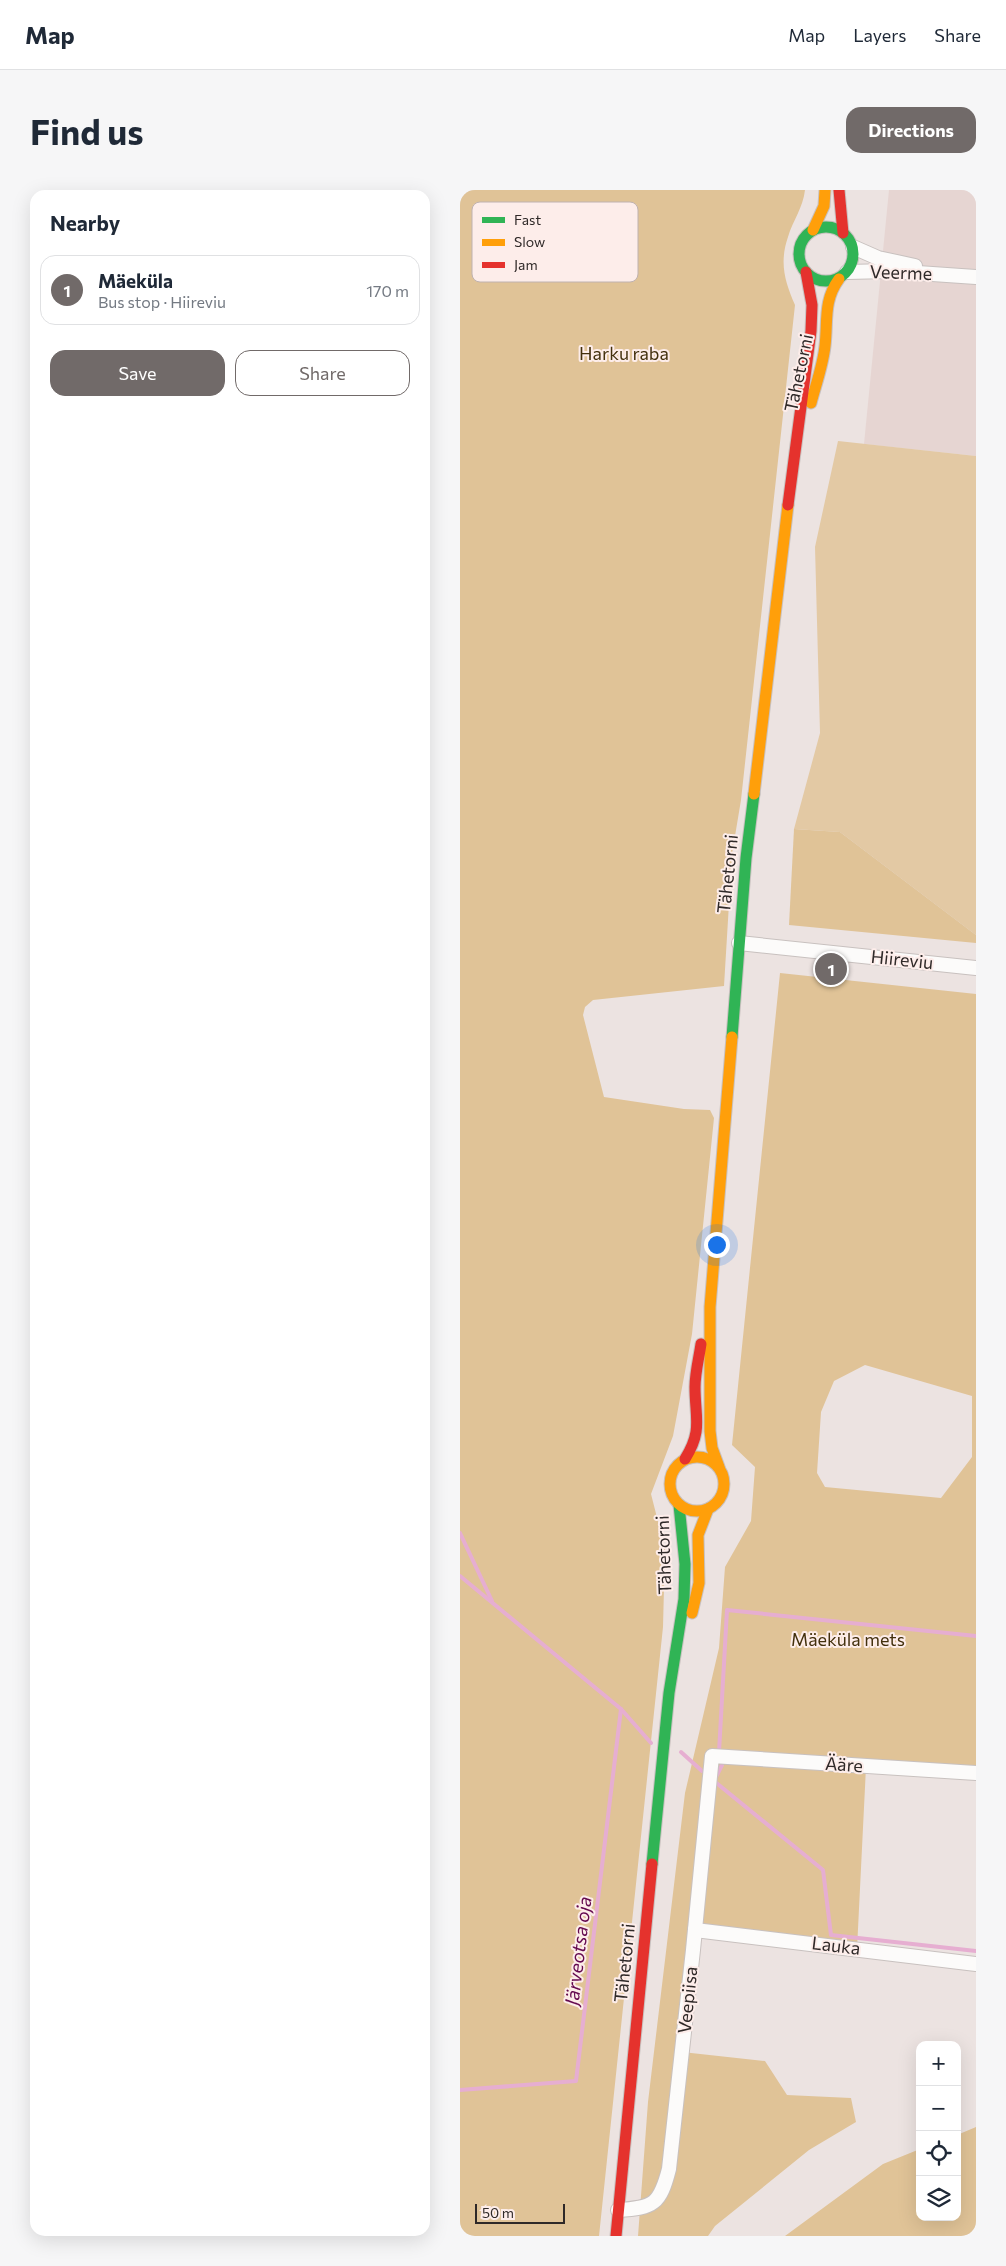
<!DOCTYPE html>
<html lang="en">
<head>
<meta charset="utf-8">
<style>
  :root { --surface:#fff; --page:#f6f6f7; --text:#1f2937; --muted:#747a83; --line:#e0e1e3; --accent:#716a69 }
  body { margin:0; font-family:Commissioner,sans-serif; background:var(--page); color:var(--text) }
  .controls { position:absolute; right:15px; bottom:15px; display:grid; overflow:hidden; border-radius:10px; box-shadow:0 5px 20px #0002 }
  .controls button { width:45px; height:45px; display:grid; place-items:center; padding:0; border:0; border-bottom:1px solid var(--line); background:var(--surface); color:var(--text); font:25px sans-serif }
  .scale { position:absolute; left:15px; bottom:12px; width:90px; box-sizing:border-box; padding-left:5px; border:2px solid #2f2928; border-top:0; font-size:14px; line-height:18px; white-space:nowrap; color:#2f2928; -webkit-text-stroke:4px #fdedea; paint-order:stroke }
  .you { position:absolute; left:256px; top:1054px; width:18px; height:18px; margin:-12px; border:4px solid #fff; border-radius:50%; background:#1a73e8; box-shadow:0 0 0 8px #1a73e833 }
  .badge { display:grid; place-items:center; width:32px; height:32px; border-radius:50%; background:var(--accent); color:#fff; font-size:16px; font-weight:700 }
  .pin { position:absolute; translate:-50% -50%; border:2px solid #fff; box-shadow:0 1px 5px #0006 }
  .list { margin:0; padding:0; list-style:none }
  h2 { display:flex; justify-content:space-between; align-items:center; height:65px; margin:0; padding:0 20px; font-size:21px }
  h2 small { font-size:16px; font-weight:400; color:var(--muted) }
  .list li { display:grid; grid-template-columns:32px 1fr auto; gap:15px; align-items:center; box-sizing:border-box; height:70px; margin:0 10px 10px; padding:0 10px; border:1px solid var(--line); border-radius:15px }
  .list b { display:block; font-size:19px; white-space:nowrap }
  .list p { margin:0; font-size:16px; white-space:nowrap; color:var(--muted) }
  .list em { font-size:16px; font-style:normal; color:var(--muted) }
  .actions { display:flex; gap:10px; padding:15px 20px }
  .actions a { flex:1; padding:11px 0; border:1px solid var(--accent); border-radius:15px; text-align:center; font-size:18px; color:var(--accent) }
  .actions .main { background:var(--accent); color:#fff }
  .icon { flex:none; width:28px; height:28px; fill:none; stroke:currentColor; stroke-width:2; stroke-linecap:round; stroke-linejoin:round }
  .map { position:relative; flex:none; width:516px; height:2046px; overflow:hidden; border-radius:15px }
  header { display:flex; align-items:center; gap:30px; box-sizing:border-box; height:70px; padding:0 25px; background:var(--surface); border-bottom:1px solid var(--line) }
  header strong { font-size:24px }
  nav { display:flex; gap:28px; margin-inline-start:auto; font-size:18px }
  .intro { display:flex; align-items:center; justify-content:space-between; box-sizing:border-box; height:120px; padding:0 30px }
  h1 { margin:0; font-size:35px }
  .button { padding:12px 22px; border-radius:15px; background:var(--accent); color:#fff; font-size:18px; font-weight:700 }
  main { display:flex; gap:30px; padding:0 30px }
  aside { flex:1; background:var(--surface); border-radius:15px; box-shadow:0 5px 20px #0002 }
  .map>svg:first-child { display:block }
</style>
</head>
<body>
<header>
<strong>Map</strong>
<nav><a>Map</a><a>Layers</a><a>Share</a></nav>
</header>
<div class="intro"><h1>Find us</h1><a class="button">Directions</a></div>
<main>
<aside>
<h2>Nearby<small></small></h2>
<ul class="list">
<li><span class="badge">1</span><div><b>Mäeküla</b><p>Bus stop · Hiireviu</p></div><em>170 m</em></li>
</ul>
<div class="actions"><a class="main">Save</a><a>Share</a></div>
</aside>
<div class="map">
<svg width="516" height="2046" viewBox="0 0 516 2046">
  <rect width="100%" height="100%" fill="#ece3e1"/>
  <polygon fill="#e6d5d2" points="429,0 516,0 516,266 404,254"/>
  <polygon fill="#e3c9a4" points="378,251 516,266 516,745 380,642 334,639 360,543 355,357"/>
  <g fill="#e0c397" fill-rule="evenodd">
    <path d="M0,0H345C343,18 333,30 328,47C319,73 325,92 335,115L281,610L272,664L264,796L133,810L125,817L123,825L144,907L224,919L250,920L254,928L232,1144L213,1246L191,1304L205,1359L203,1437L139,2046H0Z"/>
    <polygon points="334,639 380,642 516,745 516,753 329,735"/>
    <path d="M320,783L516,804V1583L406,1577L397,1759L235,1741L222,1862L305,1871L327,1905L391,1908L396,1932L349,1960L255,2036L248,2046H178L188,1912L225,1603L259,1458L265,1377L291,1331L295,1277L272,1255ZM405,1175L512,1206V1267L481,1308L365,1297L357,1283L361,1222L374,1191Z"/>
    <polygon points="516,1937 516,2046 325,2046 423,1974 460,1959 460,2027 497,2027 497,1945"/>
  </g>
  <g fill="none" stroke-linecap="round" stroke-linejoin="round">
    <g stroke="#e6aed1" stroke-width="4">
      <polyline points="0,1343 32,1411"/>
      <polyline points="0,1386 161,1519 191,1553"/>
      <polyline points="221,1562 242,1581"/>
      <polyline points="259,1562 267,1420 516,1446"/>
      <polyline points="262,1575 254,1591 363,1680 371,1745 516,1761"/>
      <polyline points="0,1900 116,1891 161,1519"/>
    </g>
    <defs>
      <g id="street">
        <polyline points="393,57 418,68 455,76"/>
        <polyline points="387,82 429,81 516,87"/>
        <polyline points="279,753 516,778"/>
        <polyline points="235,1740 516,1774"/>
        <path d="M158,2020C194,2018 200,2014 209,1979L233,1760L252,1566L516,1583"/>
      </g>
      <g id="fast">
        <circle cx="366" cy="64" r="27"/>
        <polyline points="272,847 286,668 294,604"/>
        <polyline points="192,1674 209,1503 224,1409 225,1374 219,1315"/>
      </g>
      <g id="slow">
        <polyline points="353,40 364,16 365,0"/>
        <path d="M351,213C356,194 363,175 365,156C368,131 363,111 379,89"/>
        <polyline points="294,604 328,315"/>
        <circle cx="237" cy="1294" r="27"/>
        <polyline points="259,1277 252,1258 250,1241 250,1117 272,847"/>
        <polyline points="232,1423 239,1393 238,1345 248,1319"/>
      </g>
      <g id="jam">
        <polyline points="379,0 383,43"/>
        <polyline points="328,315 351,141 352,115 346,82"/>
        <path d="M225,1269C243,1240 235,1228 235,1197C235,1183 239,1168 241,1154"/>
        <polyline points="156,2046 192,1674"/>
      </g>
    </defs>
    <use href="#street" stroke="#c8c1bf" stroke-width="16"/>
    <use href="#fast" stroke="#c8c1bf" stroke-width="13"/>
    <use href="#slow" stroke="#c8c1bf" stroke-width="13"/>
    <use href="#jam" stroke="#c8c1bf" stroke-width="13"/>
    <use href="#street" stroke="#fcfbfa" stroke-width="14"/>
    <use href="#fast" stroke="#30b455" stroke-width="11"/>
    <use href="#slow" stroke="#ff9f0a" stroke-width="11"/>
    <use href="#jam" stroke="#e5322d" stroke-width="11"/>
  </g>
  <g text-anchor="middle" stroke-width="4" stroke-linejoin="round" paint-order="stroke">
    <g font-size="18" fill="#2f2928" stroke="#fdedea">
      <text transform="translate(441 83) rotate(2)" y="6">Veerme</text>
      <text transform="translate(339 183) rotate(-78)" y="6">Tähetorni</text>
      <text transform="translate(268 684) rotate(-84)" y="6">Tähetorni</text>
      <text transform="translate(442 770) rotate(6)" y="6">Hiireviu</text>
      <text transform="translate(204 1365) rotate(-92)" y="6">Tähetorni</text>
      <text transform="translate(384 1575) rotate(4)" y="6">Ääre</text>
      <text transform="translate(376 1756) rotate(7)" y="6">Lauka</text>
      <text transform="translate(165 1773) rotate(-84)" y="6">Tähetorni</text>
      <text transform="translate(228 1810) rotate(-84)" y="6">Veepiisa</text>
    </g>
    <g font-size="18" fill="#43300d" stroke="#fdedea">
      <text x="164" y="170">Harku raba</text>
      <text x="388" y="1456">Mäeküla mets</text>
    </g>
    <g font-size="19" font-style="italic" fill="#64094f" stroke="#fdedea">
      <text transform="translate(118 1761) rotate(-83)" y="7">Järveotsa oja</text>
    </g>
  </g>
  <rect x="12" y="12" width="166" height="80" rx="8" fill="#fdedea" stroke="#bfb2b0" stroke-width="1"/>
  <rect x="22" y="27" width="23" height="6" fill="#30b455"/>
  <rect x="22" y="49" width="23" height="7" fill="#ff9f0a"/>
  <rect x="22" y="72" width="23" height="6" fill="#e5322d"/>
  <g font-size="14" fill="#2f2928">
    <text x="54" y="35">Fast</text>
    <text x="54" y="57">Slow</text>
    <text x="54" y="80">Jam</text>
  </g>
</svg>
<div class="controls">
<button>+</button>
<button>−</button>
<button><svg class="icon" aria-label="locate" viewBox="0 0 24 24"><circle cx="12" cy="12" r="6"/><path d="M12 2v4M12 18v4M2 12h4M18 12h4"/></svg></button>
<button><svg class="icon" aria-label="layers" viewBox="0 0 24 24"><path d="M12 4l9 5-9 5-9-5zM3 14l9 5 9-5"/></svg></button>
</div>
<div class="scale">50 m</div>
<div class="you"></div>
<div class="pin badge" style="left:371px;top:779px">1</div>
</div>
</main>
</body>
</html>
